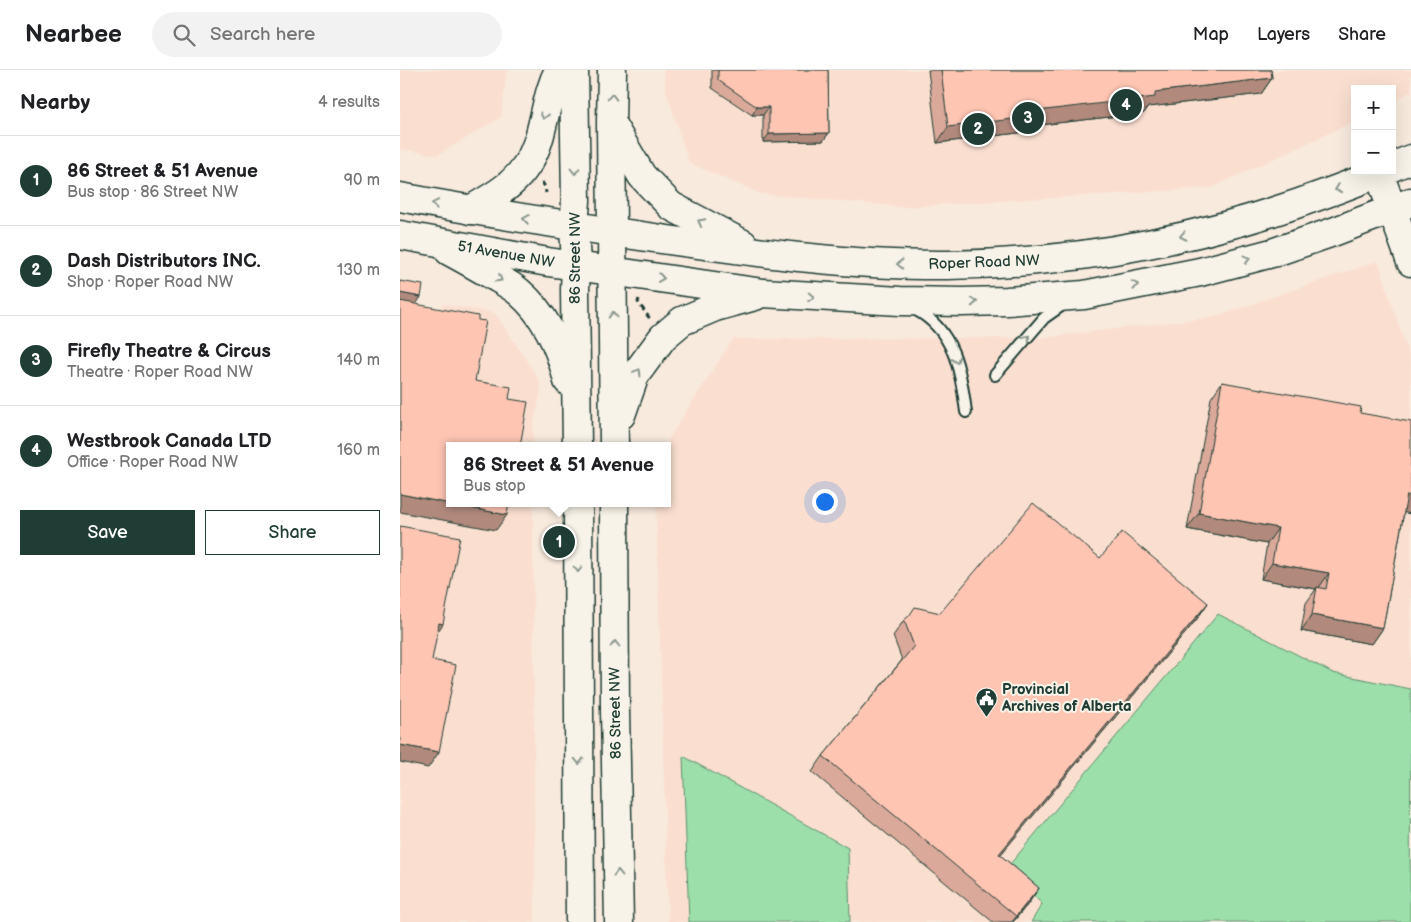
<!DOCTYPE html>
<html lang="en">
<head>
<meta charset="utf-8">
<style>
  :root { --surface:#fff; --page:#f2f2f2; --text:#202124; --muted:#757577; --line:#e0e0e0; --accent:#1f3d34 }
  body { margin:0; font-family:"Balsamiq Sans",sans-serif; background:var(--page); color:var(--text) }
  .controls { position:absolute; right:15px; top:15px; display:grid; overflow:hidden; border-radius:0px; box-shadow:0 5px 20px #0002 }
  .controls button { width:45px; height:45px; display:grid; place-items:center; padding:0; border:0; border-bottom:1px solid var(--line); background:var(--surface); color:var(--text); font:25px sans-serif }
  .you { position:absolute; left:424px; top:431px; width:18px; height:18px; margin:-12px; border:4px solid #fff; border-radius:50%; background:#1a73e8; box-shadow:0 0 0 8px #1a73e833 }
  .badge { display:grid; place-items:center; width:32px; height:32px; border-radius:50%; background:var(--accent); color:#fff; font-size:16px; font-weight:700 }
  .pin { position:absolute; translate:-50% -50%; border:2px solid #fff; box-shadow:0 1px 5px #0006 }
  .popup { position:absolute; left:46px; top:372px; width:225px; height:65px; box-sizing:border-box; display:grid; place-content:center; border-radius:0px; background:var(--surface); filter:drop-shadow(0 1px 4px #0005); font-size:16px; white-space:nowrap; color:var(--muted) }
  .popup b { font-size:19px; color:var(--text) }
  .popup::after { content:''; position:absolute; left:50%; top:100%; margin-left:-10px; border:10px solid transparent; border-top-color:var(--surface) }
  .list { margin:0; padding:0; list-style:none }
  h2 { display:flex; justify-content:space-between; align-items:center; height:65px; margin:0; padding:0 20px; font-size:21px }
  h2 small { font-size:16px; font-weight:400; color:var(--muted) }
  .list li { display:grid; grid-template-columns:32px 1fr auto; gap:15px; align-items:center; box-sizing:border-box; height:90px; padding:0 20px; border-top:1px solid var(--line) }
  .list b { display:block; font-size:19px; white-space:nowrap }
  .list p { margin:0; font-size:16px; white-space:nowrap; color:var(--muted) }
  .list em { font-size:16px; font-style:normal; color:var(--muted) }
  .actions { display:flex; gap:10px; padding:15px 20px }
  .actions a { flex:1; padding:11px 0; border:1px solid var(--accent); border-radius:0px; text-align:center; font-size:18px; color:var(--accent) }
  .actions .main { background:var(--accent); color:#fff }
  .icon { flex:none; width:28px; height:28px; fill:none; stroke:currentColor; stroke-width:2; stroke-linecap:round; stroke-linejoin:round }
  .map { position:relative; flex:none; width:1011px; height:852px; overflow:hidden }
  header { display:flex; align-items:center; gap:30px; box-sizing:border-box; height:70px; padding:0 25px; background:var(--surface); border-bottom:1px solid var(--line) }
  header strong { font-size:24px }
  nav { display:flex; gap:28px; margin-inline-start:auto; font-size:18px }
  .search { width:350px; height:45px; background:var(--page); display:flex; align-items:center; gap:12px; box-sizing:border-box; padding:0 18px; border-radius:28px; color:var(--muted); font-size:19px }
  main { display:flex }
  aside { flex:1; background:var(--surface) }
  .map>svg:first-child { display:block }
</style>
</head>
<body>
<header>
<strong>Nearbee</strong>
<div class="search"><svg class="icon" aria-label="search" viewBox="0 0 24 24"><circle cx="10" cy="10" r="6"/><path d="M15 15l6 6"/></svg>Search here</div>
<nav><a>Map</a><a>Layers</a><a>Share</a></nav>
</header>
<main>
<aside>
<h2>Nearby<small>4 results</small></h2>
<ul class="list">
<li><span class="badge">1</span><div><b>86 Street &amp; 51 Avenue</b><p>Bus stop · 86 Street NW</p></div><em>90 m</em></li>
<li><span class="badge">2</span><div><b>Dash Distributors INC.</b><p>Shop · Roper Road NW</p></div><em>130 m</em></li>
<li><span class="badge">3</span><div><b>Firefly Theatre &amp; Circus</b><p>Theatre · Roper Road NW</p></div><em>140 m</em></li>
<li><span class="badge">4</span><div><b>Westbrook Canada LTD</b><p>Office · Roper Road NW</p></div><em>160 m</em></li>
</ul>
<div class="actions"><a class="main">Save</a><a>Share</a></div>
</aside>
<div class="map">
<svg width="1011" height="852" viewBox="0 0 1011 852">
  <rect width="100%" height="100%" fill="#f8eadd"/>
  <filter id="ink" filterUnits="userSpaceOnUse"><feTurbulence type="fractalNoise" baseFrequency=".02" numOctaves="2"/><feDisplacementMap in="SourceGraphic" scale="10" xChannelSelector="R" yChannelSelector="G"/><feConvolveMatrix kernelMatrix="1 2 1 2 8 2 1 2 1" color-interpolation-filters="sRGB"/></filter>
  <g filter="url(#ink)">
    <g fill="#fadfd0">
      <polygon points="0,0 107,0 101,47 38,85 0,79"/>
      <polygon points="264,0 1011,0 1011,21 992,33 992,19 955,19 955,51 811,118 504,137 361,124 289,93 265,17"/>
      <polygon points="978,191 1011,292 1011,852 268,852 256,433 268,433 268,376 264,376 333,269 639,268 814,247"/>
      <polygon points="42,234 95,243 140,311 141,321 133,357 133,376 50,376 50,433 133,433 135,852 0,852 0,238 40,245"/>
    </g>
    <g fill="#9cdfaa" stroke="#5e8e6f">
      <polygon points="818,544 933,603 1011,619 1010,852 631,852 642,834 606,799"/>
      <polygon points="283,686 448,778 450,852 289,852"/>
    </g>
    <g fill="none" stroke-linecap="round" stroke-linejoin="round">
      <defs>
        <g id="lane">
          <path d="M514,239C554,259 561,301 566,342"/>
          <polyline points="595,305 644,248 664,234"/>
        </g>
        <g id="secondary">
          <polyline points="174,0 176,131 174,156 176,195 175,220 177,376"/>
          <polyline points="212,0 211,53 214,376"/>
          <polyline points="212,55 242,106 271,136 343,174"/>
          <polyline points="992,97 1011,89"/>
          <polyline points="979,103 1011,192"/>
          <path d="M0,127C89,144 178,157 268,170C361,183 454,196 548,195C677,193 807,168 927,123C946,116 965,109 983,101"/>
          <path d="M70,140C100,123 125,109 137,74C140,66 142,56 144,48C148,31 151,15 159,0"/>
          <polyline points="0,165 148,192 363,223 500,231 562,232 607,231 684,225 800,202 872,183 933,162 1011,132"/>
          <path d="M49,181C66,190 83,200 99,209C106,213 113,217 119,222C146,245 160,276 168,311"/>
          <polyline points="221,345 235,305 263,267 282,251 315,237 355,226"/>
          <polyline points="178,433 180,852"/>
          <polyline points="214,433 215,640 219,852"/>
        </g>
      </defs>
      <use href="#lane" stroke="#1f3d34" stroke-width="14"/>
      <use href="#secondary" stroke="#1f3d34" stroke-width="31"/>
      <g stroke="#1f3d34" stroke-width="3" stroke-dasharray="5 4" stroke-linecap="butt">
        <polyline points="142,112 145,117 146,123"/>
        <polyline points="239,229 238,232 250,249"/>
      </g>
      <use href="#lane" stroke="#f7f3e8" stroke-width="10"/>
      <use href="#secondary" stroke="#f7f3e8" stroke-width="28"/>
    </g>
    <g fill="#daa99a" stroke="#1f3d34">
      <polygon points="312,0 428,0 429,63 423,71 363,72 363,45 352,45 312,18"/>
      <polygon points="528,0 871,0 872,8 861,24 748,37 744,43 631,56 626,62 537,73"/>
      <polygon points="822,312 960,343 1011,444 1004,442 983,558 972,574 901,561 906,533 916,519 861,509 867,474 787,459 811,328"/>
      <polygon points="700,488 808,533 797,549 600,785 639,818 628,834 613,852 593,852 412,702 423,686 502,590 493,566 504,550 540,543"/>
    </g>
    <g fill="#b28a7d" stroke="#1f3d34">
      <polygon points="872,8 861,24 748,37 744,43 631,56 626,62 537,73 548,57 637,41 755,22"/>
      <polygon points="357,37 369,37 363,45 352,45"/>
      <polygon points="429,63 423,71 363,72 369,64"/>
      <polygon points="0,223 21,227 15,236 0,233"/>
      <polygon points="0,424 107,445 96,460 0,442"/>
      <polygon points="1007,425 1011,426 1011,444 996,441"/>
      <polygon points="799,443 878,458 867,474 787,459"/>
      <polygon points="872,493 929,503 918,519 917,517 916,519 861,509"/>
      <polygon points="808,533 797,549 588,800 599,784"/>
      <polygon points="912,545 983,558 972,574 901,561"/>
      <polygon points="39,553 43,554 32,570"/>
      <polygon points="0,675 39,682 28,698 0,692"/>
      <polygon points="639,818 628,834 613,852 612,852"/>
    </g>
    <g fill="#fec5b3" stroke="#1f3d34">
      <polygon points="318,0 428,0 429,63 369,64 369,37 357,37 318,10"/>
      <polygon points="541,0 871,0 872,8 755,22 755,27 637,41 637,46 548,57"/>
      <polygon points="0,211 23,215 21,227 0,223"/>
      <polygon points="0,231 78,246 78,250 86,251 75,311 111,317 109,329 128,332 120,376 50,376 50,433 109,433 107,445 0,424"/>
      <polygon points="822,312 961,337 960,343 1011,352 1011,426 1007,425 983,558 912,545 917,517 926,519 929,503 872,493 878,458 799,443"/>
      <polygon points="633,433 700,488 722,462 808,533 599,784 639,818 616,846 423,686 514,576 504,550 509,546 515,537 540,543"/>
      <polygon points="0,456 60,467 43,554 39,553 32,590 56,595 39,682 0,675"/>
    </g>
    <defs><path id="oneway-chevron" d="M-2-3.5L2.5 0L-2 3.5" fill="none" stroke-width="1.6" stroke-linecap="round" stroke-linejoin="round" transform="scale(1.25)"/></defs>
    <g stroke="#8b988e">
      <use href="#oneway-chevron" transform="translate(212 27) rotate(-89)"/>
      <use href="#oneway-chevron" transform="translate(144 46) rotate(104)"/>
      <use href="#oneway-chevron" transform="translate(175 101) rotate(89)"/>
      <use href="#oneway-chevron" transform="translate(938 119) rotate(159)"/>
      <use href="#oneway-chevron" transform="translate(35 134) rotate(-169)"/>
      <use href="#oneway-chevron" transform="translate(126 149) rotate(-171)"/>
      <use href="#oneway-chevron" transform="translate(301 152) rotate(-152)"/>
      <use href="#oneway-chevron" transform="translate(783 166) rotate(168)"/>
      <use href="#oneway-chevron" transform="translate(847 189) rotate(-15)"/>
      <use href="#oneway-chevron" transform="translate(500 194) rotate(-179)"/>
      <use href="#oneway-chevron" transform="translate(261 208) rotate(8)"/>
      <use href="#oneway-chevron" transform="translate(99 209) rotate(31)"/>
      <use href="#oneway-chevron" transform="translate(735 215) rotate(-11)"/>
      <use href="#oneway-chevron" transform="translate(411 227) rotate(4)"/>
      <use href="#oneway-chevron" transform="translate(574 232) rotate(-2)"/>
      <use href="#oneway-chevron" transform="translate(213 245) rotate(-91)"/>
      <use href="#oneway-chevron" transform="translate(627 268) rotate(-50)"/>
      <use href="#oneway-chevron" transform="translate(556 290) rotate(70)"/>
      <use href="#oneway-chevron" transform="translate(238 302) rotate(-59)"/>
      <use href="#oneway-chevron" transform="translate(178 499) rotate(90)"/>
      <use href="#oneway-chevron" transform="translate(215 574) rotate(-90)"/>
      <use href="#oneway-chevron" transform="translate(179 691) rotate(89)"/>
      <use href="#oneway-chevron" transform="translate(218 803) rotate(-91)"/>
    </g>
  </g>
  <defs>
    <symbol id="civic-pin" viewBox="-11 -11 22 30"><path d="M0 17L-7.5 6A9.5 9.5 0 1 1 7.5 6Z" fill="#1f3d34" stroke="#f7f3e8"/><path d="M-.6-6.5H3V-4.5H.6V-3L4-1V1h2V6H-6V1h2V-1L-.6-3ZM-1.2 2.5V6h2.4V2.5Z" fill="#fff"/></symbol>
  </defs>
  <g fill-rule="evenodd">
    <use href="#civic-pin" x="574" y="616" width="25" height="34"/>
  </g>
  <g text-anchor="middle" stroke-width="4" stroke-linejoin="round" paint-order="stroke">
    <g font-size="15" fill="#1f3d34" stroke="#f7f3e8">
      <text transform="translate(106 184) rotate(10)" y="5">51 Avenue NW</text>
      <text transform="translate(175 188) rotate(-90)" y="5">86 Street NW</text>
      <text transform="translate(584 192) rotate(-2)" y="5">Roper Road NW</text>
      <text transform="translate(215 643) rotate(-91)" y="5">86 Street NW</text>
    </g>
    <g font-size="15" font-weight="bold" fill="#1f3d34" stroke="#f7f3e8" text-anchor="start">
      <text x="602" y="624">Provincial<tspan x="602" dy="17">Archives of Alberta</tspan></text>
    </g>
  </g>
</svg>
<div class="controls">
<button>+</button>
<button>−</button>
</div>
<div class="you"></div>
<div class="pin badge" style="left:159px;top:472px">1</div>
<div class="popup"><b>86 Street &amp; 51 Avenue</b>Bus stop</div>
<div class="pin badge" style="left:578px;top:59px">2</div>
<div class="pin badge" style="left:628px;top:48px">3</div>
<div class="pin badge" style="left:726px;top:35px">4</div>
</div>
</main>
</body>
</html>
